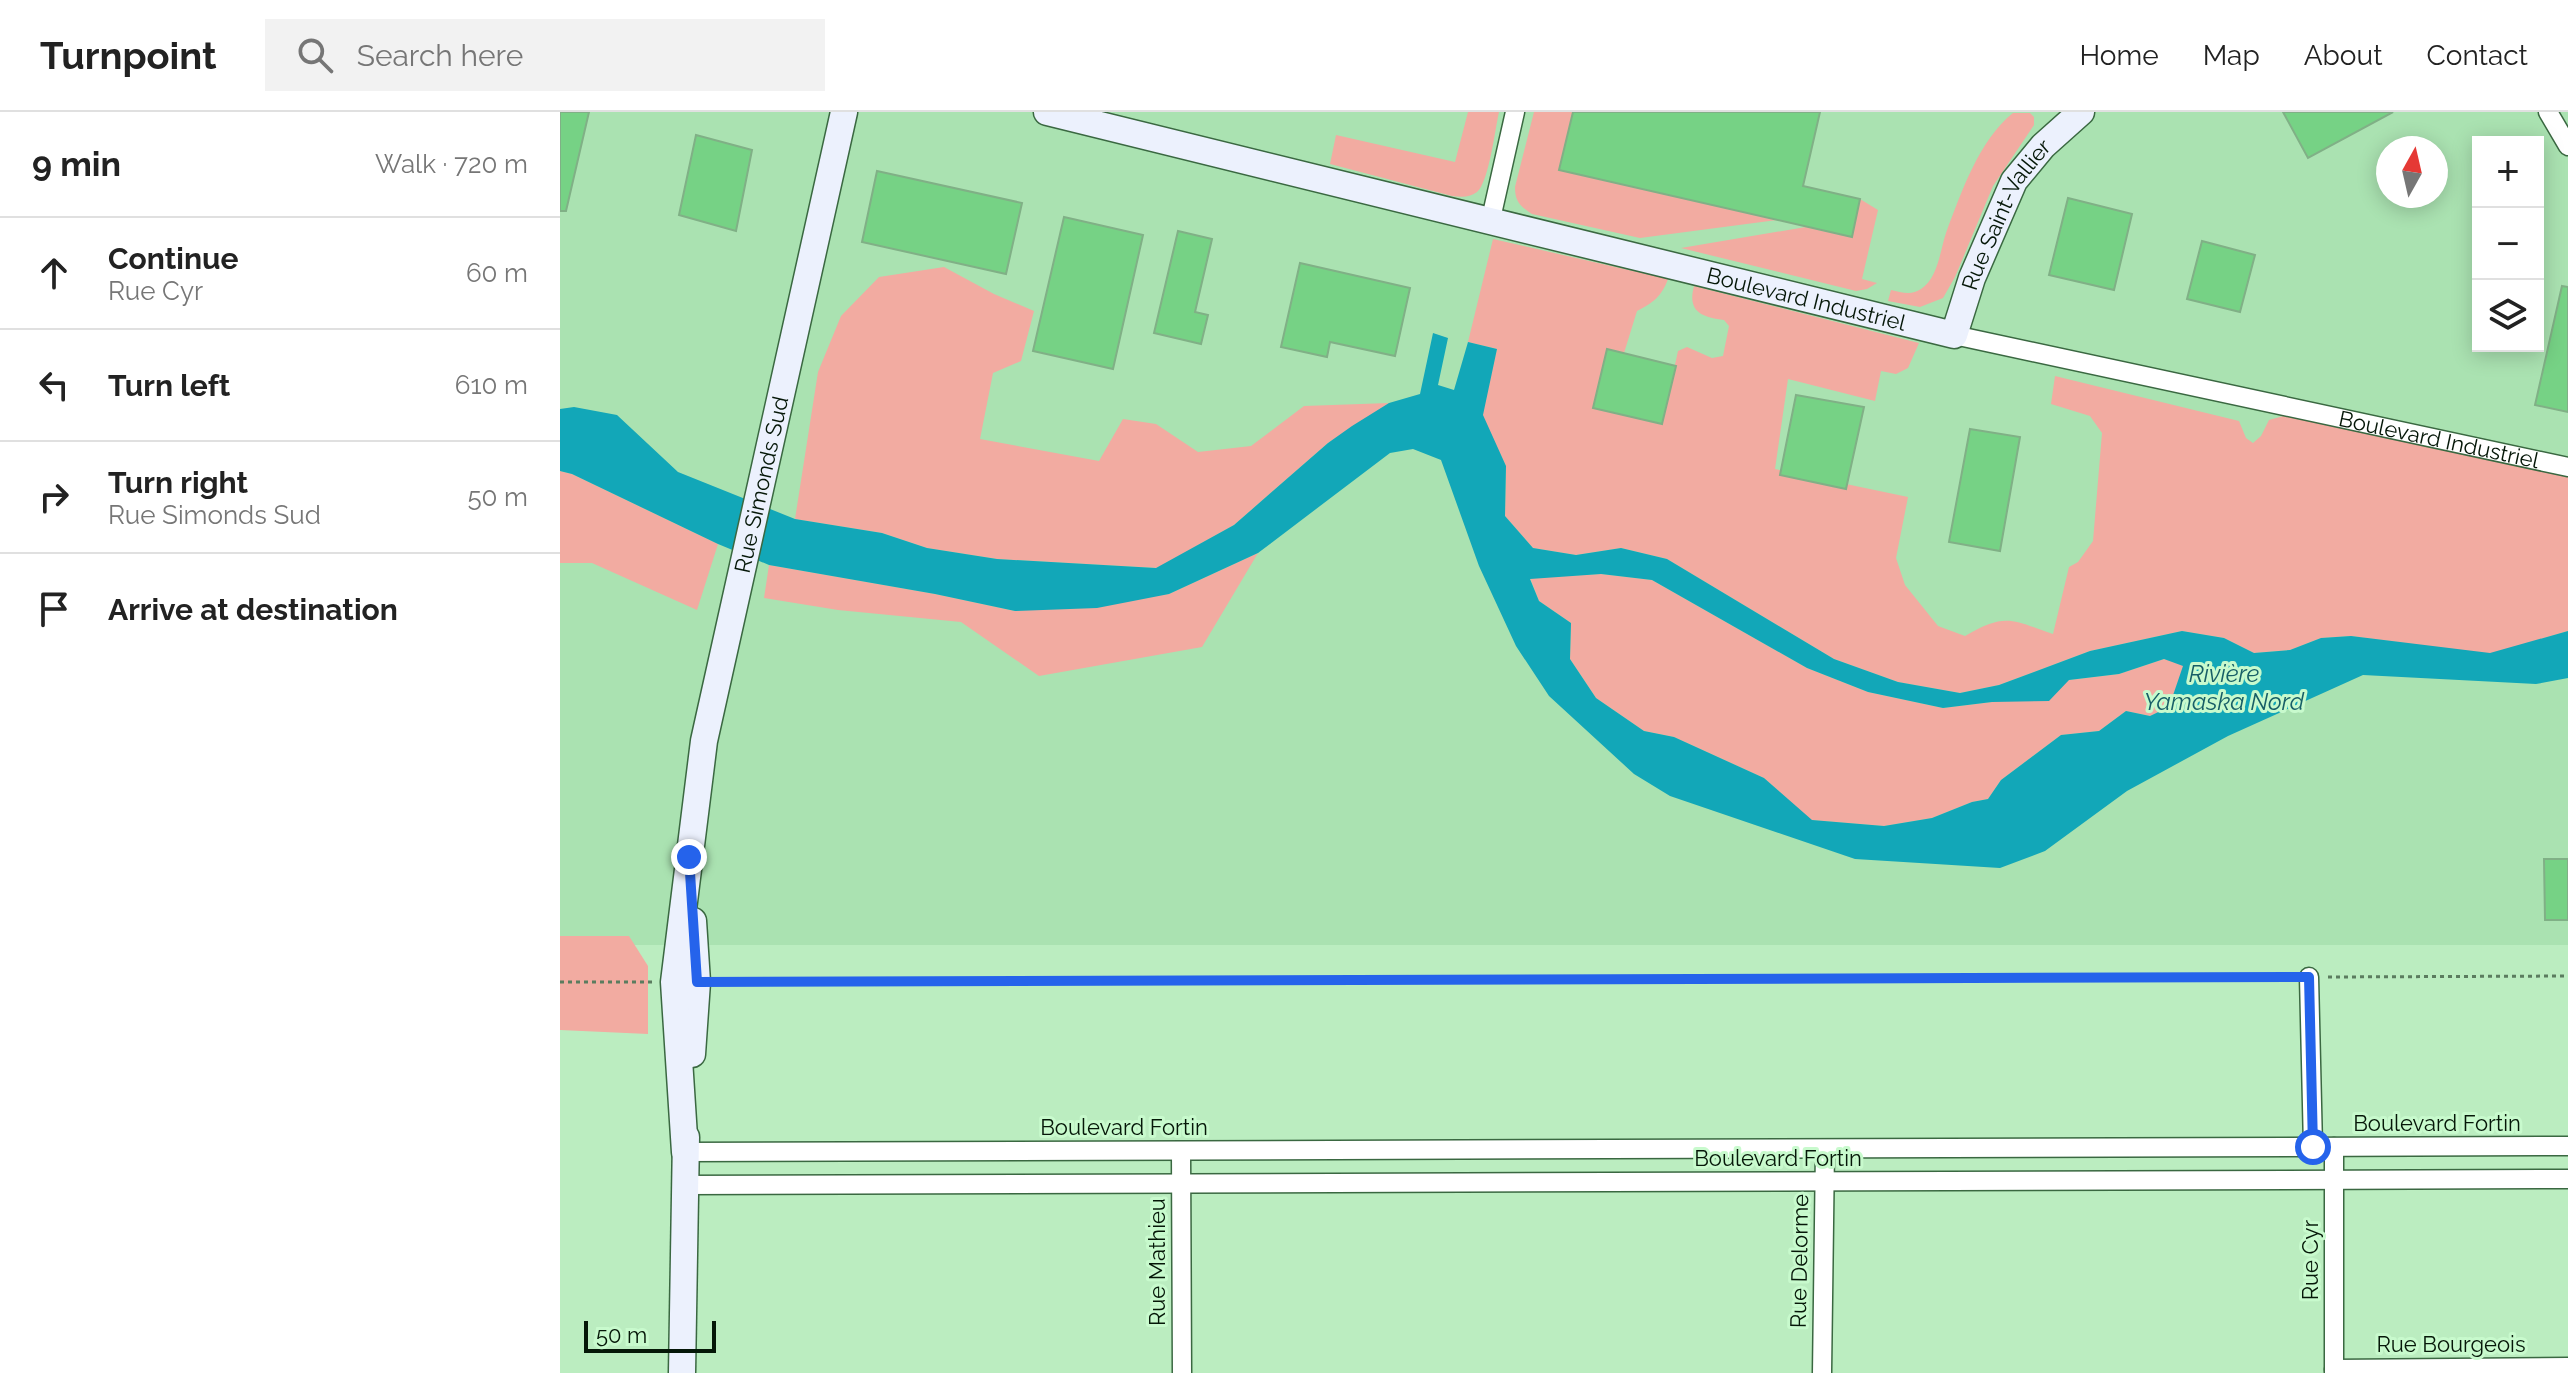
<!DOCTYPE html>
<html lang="en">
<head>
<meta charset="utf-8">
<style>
  :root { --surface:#fff; --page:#f2f2f2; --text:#222; --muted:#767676; --line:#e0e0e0 }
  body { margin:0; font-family:Raleway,sans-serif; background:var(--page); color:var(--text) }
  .controls { position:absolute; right:24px; top:24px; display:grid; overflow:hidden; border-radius:0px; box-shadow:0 4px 20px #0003 }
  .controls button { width:72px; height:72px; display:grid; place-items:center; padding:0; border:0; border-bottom:2px solid var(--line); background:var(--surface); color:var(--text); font:40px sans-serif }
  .compass { position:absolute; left:1816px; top:24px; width:72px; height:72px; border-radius:50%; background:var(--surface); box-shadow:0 4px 20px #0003; rotate:8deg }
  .scale { position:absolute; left:24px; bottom:20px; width:132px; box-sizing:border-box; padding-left:8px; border:4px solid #051708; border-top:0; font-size:22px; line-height:28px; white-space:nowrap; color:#051708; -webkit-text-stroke:6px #c8facd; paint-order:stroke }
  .stop { position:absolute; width:24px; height:24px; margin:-18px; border:6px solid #2563eb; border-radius:50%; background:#fff }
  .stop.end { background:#2563eb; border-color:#fff; box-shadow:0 2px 8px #0008 }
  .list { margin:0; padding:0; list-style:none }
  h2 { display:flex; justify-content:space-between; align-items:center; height:104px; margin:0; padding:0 32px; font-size:34px }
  h2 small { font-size:26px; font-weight:400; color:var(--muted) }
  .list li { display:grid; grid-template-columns:52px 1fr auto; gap:24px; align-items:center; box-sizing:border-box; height:112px; padding:0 32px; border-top:2px solid var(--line) }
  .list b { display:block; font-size:30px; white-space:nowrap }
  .list p { margin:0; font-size:26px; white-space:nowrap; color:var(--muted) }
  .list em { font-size:26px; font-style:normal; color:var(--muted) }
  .icon { flex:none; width:44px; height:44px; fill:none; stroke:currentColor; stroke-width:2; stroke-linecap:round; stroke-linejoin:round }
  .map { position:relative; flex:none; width:2008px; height:1261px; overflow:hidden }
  header { display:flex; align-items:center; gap:48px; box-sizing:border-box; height:112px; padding:0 40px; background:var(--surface); border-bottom:2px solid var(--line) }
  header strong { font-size:38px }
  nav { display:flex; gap:44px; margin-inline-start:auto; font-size:28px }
  .search { width:560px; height:72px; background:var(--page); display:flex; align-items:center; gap:20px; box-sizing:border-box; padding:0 28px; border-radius:0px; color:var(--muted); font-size:30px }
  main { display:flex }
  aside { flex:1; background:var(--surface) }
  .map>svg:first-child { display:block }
</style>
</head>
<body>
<header>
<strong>Turnpoint</strong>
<div class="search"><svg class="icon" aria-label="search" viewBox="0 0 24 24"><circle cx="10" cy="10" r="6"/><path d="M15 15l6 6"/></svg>Search here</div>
<nav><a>Home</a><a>Map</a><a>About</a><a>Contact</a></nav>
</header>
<main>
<aside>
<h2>9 min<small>Walk · 720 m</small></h2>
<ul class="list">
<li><svg class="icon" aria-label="ahead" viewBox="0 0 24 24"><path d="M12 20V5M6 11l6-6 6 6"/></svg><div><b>Continue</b><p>Rue Cyr</p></div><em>60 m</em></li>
<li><svg class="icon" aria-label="left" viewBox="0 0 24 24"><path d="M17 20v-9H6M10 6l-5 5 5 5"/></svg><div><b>Turn left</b></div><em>610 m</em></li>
<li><svg class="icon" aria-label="right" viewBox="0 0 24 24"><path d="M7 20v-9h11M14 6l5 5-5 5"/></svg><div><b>Turn right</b><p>Rue Simonds Sud</p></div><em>50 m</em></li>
<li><svg class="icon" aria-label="arrive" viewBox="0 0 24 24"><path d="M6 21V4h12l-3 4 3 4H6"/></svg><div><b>Arrive at destination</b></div></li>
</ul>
</aside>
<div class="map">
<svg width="2008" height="1261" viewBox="0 0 2008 1261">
  <rect width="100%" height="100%" fill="#bbedc0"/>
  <path fill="#aae2b1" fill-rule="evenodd" d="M0,0H2008V833H0ZM1918,30H1978V234H1918ZM1828,36H1876V84H1828Z"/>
  <g fill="#f2aba1">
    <path d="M908,0H939C935,17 929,70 917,80C909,86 901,85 892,84L770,52L776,23L895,50Z"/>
    <path d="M974,0H1013L1000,58L1217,108L1080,126L972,102C960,94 955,90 955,75Z"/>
    <path d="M1453,1H1470L1474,5V13L1433,74L1395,165L1383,186L1360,195L1328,189L1331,178C1341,180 1351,184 1361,177C1378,166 1380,139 1386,121C1401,81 1419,28 1453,1Z"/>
    <polygon points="1300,87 1318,98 1302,167 1317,171 1307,177 1296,179 1121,136 1246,115 1291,125"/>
    <path d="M933,127L1108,167C1102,184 1093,191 1077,199L1064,241L1047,238L1033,296L1102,312L1118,239L1127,235L1152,246L1163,244L1169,214L1164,208C1142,205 1127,200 1134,174L1359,231L1348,256L1336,262L1321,259L1315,289L1228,267L1215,357L1348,385L1336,446L1345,473L1378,514L1405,524C1446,500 1452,508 1493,522L1509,455L1518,450L1533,429L1542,321L1530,304L1491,292L1495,264L1679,309L1686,326L1693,331L1701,324L1709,308L1731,302L2008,361V519L1930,542L1791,524L1761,526L1730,538L1694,541L1664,526L1622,519L1530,539L1439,573L1400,581L1338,570L1274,547L1107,447L1061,436L1016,443L973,436L945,404L946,354L922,303L937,237L908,230Z"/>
    <polygon points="384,155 434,182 474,199 461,249 433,261 420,327 539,349 563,307 596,312 638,340 691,334 744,294 829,291 768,331 674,413 597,456 437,447 367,436 322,421 235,407 258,260 281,204 319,165"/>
    <polygon points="0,359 12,362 158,432 137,498 32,451 0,451"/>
    <polygon points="698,441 642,535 479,564 401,510 278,498 204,486 209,453 375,482 455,499 609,482"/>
    <polygon points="1041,462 1092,468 1247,556 1308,580 1383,596 1432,590 1509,568 1559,562 1604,547 1624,553 1609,595 1590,604 1566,599 1539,619 1501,623 1441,668 1428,687 1412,690 1372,706 1324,714 1251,708 1204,666 1114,625 1084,619 1036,586 1010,547 1011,511 979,489 970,466"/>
    <polygon points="0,824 69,824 88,854 88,922 0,918"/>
  </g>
  <path fill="#12a7b8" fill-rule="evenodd" d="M873,221L888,226L878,273L894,278L908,230L937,237L923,303L946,354L945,404L973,436L1016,443L1061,436L1107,447L1274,547L1338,570L1400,581L1439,573L1530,539L1622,519L1664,526L1694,541L1730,538L1761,526L1791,524L1930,541L2008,519V566L1976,572L1803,563L1668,624L1567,679L1485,739L1440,756L1295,747L1110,684L1074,662L989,584L956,534L919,454L881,348L853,337L830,341L698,441L609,482L537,496L455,499L375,482L209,453L158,432L12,362L0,359V297L14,295L57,303L118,360L235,407L322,421L367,436L437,447L596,456L674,413L768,331L792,314L829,291L860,282ZM1041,462L1092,468L1247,556L1308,580L1383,596L1432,590L1489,589L1509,568L1559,562L1604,547L1623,554L1609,595L1590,604L1566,599L1539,619L1501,623L1441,668L1428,687L1412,690L1372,706L1324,714L1252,708L1204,666L1114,625L1084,619L1036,586L1010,547L1011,511L979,489L970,467Z"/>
  <g fill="#76d285" stroke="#80b086" stroke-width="2">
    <polygon points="0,0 29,0 6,99 0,99"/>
    <polygon points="1013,0 1260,0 1243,74 1300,87 1292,125 999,58"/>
    <polygon points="1723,0 1833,0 1748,46"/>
    <polygon points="136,23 192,38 176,119 119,103"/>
    <polygon points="317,59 462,91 446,162 302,130"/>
    <polygon points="1508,86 1572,102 1554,178 1489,163"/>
    <polygon points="504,105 583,123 553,257 473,239"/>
    <polygon points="618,119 652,127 635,200 648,203 641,232 594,221"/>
    <polygon points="1642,129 1695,143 1680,200 1627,187"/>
    <polygon points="740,151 850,176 835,244 770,230 767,245 721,235"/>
    <polygon points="2002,174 2008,175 2008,300 1975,293"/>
    <polygon points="1047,237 1116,254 1102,312 1033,296"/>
    <polygon points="1236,283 1304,295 1286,377 1220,363"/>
    <polygon points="1410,317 1460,325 1440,439 1389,430"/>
    <polygon points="1984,747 2008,747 2008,808 1985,808"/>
  </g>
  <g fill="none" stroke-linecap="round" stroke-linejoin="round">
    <defs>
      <g id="street">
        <polyline points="1988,0 2008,34"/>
        <polyline points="930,111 955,0"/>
        <path id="s1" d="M1394,223L2008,355"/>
        <polyline points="1749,865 1753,1035"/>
        <polyline points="621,1039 622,1261"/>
        <polyline points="125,1040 2008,1034"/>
        <polyline points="124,1073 2008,1067"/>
        <polyline points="1774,1257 2008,1255"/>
        <polyline points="1262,1261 1265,1037"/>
        <polyline points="1774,1261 1774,1035"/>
      </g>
      <g id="secondary">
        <path id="s2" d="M487,0L1394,223L1412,166L1454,69L1483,34L1521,0"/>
        <polyline points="132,942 137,870 133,809"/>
        <path id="s3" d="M125,1040L114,870L144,629L284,0"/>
        <polyline points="122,1261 126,1025"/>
      </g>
    </defs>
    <use href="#street" stroke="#3a6841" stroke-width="21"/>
    <use href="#secondary" stroke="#3a6841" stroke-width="29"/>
    <g stroke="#5b7c5f" stroke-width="3" stroke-dasharray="4 4" stroke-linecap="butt">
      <polyline points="1768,865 2008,864"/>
      <polyline points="160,869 1732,865"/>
      <polyline points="0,870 92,870"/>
    </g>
    <use href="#street" stroke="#fff" stroke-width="18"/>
    <use href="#secondary" stroke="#ecf1fd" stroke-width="26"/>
  </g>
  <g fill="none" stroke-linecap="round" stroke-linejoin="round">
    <polyline stroke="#2563eb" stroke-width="10" points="129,745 137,870 1749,865 1753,1035"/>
  </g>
  <g text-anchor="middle" stroke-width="6" stroke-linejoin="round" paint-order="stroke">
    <g font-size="22" fill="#051708" stroke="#c8facd">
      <text dy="8" stroke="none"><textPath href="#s2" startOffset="1066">Rue Saint-Vallier</textPath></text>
      <text dy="8" stroke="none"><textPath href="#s2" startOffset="782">Boulevard Industriel</textPath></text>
      <text dy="8" stroke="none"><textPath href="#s1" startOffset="496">Boulevard Industriel</textPath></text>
      <text dy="8" stroke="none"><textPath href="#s3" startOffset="676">Rue Simonds Sud</textPath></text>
      <text x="1877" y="1019">Boulevard Fortin</text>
      <text x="564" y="1023">Boulevard Fortin</text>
      <text x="1218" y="1054">Boulevard Fortin</text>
      <text transform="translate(1750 1148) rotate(-90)" y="8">Rue Cyr</text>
      <text transform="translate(1239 1149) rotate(-89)" y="8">Rue Delorme</text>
      <text transform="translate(597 1150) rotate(-90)" y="8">Rue Mathieu</text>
      <text x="1891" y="1240">Rue Bourgeois</text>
    </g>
    <g font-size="24" font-style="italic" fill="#175e67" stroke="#c8facd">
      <text x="1664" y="570">Rivière<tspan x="1664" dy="28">Yamaska Nord</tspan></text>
    </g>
  </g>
</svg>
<div class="controls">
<button>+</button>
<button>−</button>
<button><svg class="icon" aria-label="layers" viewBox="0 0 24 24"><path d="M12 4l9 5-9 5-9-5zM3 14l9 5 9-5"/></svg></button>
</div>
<svg class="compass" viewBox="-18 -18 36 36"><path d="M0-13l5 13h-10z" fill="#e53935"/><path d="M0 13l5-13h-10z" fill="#767676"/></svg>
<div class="scale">50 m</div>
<div class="stop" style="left:1753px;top:1035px"></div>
<div class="stop end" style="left:129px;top:745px"></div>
</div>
</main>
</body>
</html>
